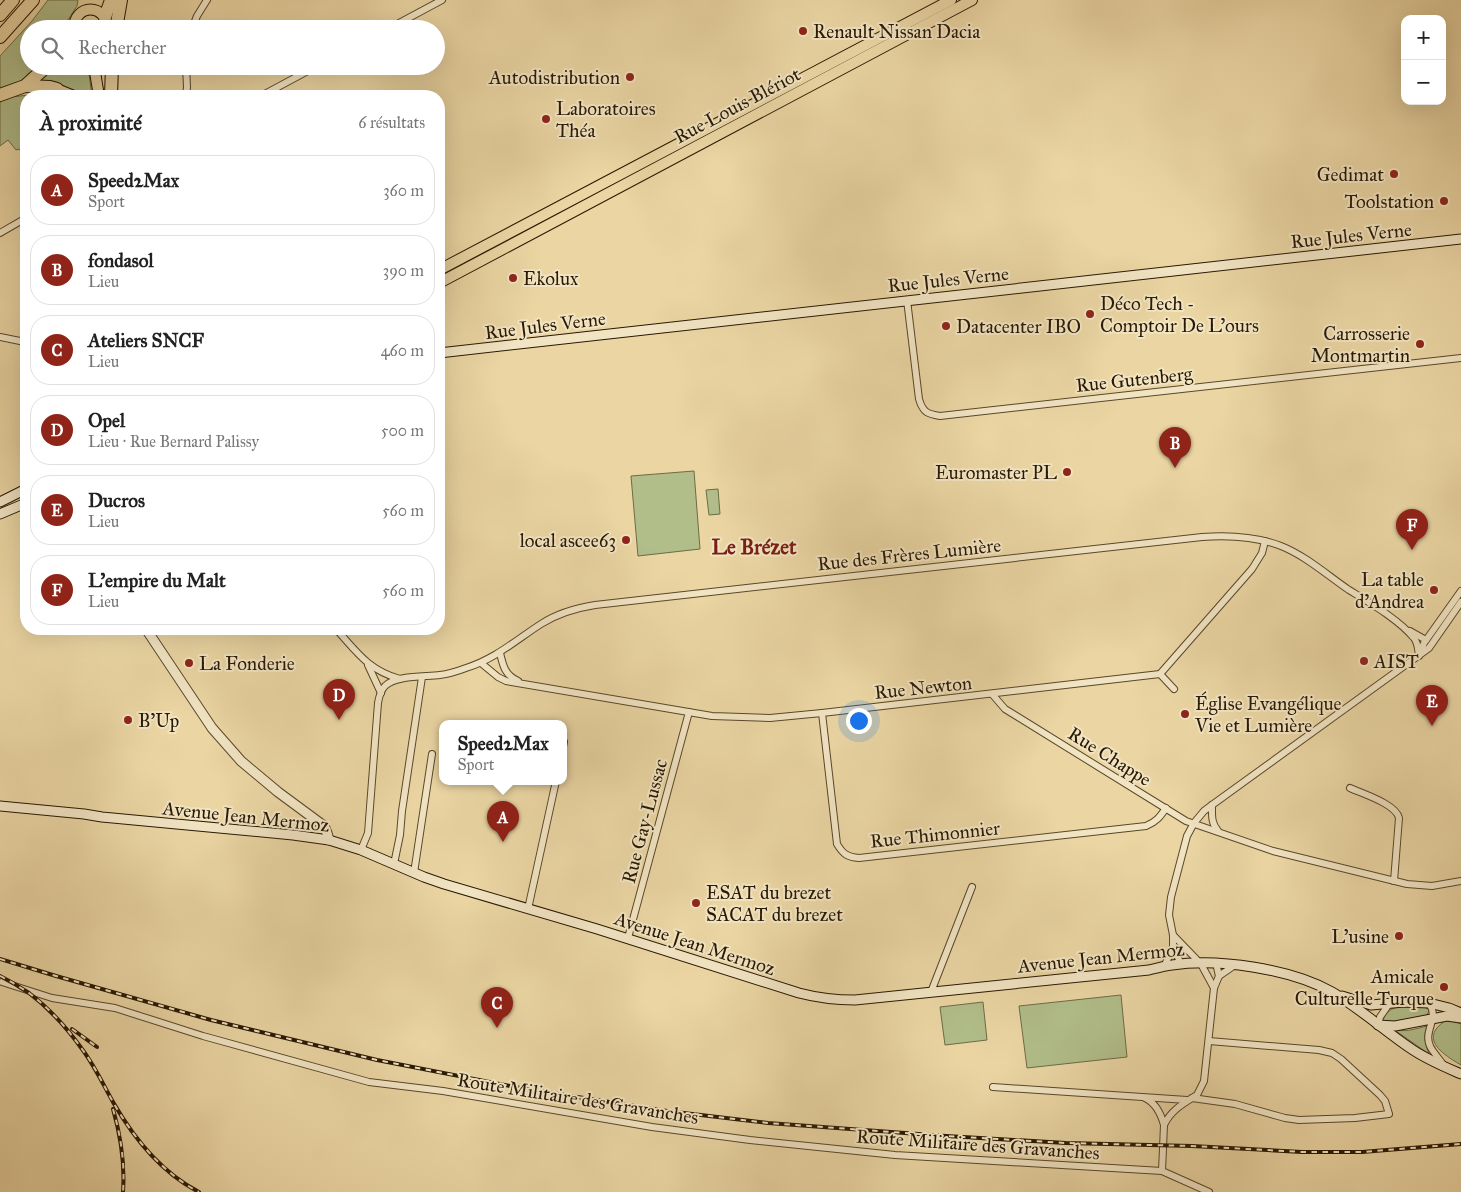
<!DOCTYPE html>
<html lang="fr">
<head>
<meta charset="utf-8">
<style>
  :root { --surface:#fff; --page:#f2f2f2; --text:#222; --muted:#767676; --line:#e0e0e0; --accent:#8f2418 }
  body { margin:0; font-family:"IM FELL Great Primer",serif; background:var(--page); color:var(--text) }
  .controls { position:absolute; right:15px; top:15px; display:grid; overflow:hidden; border-radius:10px; box-shadow:0 5px 20px #0002 }
  .controls button { width:45px; height:45px; display:grid; place-items:center; padding:0; border:0; border-bottom:1px solid var(--line); background:var(--surface); color:var(--text); font:25px sans-serif }
  .you { position:absolute; left:858px; top:720px; width:18px; height:18px; margin:-12px; border:4px solid #fff; border-radius:50%; background:#1a73e8; box-shadow:0 0 0 8px #1a73e833 }
  .badge { display:grid; place-items:center; width:32px; height:32px; border-radius:50%; background:var(--accent); color:#fff; font-size:16px; font-weight:700 }
  .pin { position:absolute; translate:-50% -41px; filter:drop-shadow(0 1px 2px #0008) }
  .pin::after { content:''; position:absolute; top:26px; width:18px; height:15px; background:inherit; clip-path:polygon(0 0,100% 0,50% 100%) }
  .popup { position:absolute; left:439px; top:720px; width:128px; height:65px; box-sizing:border-box; display:grid; place-content:center; border-radius:10px; background:var(--surface); filter:drop-shadow(0 1px 4px #0005); font-size:16px; white-space:nowrap; color:var(--muted) }
  .popup b { font-size:19px; color:var(--text) }
  .popup::after { content:''; position:absolute; left:50%; top:100%; margin-left:-10px; border:10px solid transparent; border-top-color:var(--surface) }
  .list { margin:0; padding:0; list-style:none }
  h2 { display:flex; justify-content:space-between; align-items:center; height:65px; margin:0; padding:0 20px; font-size:21px }
  h2 small { font-size:16px; font-weight:400; color:var(--muted) }
  .list li { display:grid; grid-template-columns:32px 1fr auto; gap:15px; align-items:center; box-sizing:border-box; height:70px; margin:0 10px 10px; padding:0 10px; border:1px solid var(--line); border-radius:20px }
  .list b { display:block; font-size:19px; white-space:nowrap }
  .list p { margin:0; font-size:16px; white-space:nowrap; color:var(--muted) }
  .list em { font-size:16px; font-style:normal; color:var(--muted) }
  .icon { flex:none; width:28px; height:28px; fill:none; stroke:currentColor; stroke-width:2; stroke-linecap:round; stroke-linejoin:round }
  .map { position:relative; flex:none; width:1461px; height:1192px; overflow:hidden }
  .search { position:absolute; background:var(--surface); box-shadow:0 5px 20px #0002; left:20px; top:20px; width:425px; height:55px; display:flex; align-items:center; gap:12px; box-sizing:border-box; padding:0 18px; border-radius:28px; color:var(--muted); font-size:19px }
  .panel { position:absolute; background:var(--surface); box-shadow:0 5px 20px #0002; left:20px; top:90px; width:425px; height:545px; border-radius:20px }
  .map>svg:first-child { display:block }
</style>
</head>
<body>
<div class="map">
<svg width="1461" height="1192" viewBox="0 0 1461 1192">
  <rect width="100%" height="100%" fill="#ead5a3"/>
  <filter id="stains"><feTurbulence type="fractalNoise" baseFrequency=".004" numOctaves="4"/><feColorMatrix values="0 0 0 0 .2 0 0 0 0 .09 0 0 0 0 .02 0 0 0 .5 -.17"/></filter>
  <radialGradient id="worn" r=".72"><stop offset=".6" stop-color="#630" stop-opacity="0"/><stop offset="1" stop-color="#630" stop-opacity=".3"/></radialGradient>
  <g fill="#b1be8a" stroke="#6d6b46">
    <polygon points="48,0 78,0 77,6 62,29 29,29 29,66 41,66 26,80 0,91 0,56 32,21"/>
    <polygon points="50,66 88,66 92,96 81,96 77,92 38,82"/>
    <polygon points="38,94 49,96 26,96 26,158 19,149 16,150 8,140 0,146 0,102 11,97"/>
    <polygon points="694,471 700,549 638,556 631,476"/>
    <polygon points="718,489 720,514 709,515 706,490"/>
    <polygon points="1121,995 1127,1057 1027,1068 1019,1006"/>
    <polygon points="983,1002 987,1040 945,1045 940,1007"/>
    <path d="M1422,1006L1428,1009L1429,1011L1426,1017L1412,1021L1385,1022L1383,1020C1389,1003 1408,1006 1422,1006Z"/>
    <path d="M1445,1021H1452L1461,1024V1065C1444,1055 1418,1039 1445,1021Z"/>
    <path d="M1427,1026C1423,1036 1425,1044 1429,1054L1393,1029C1404,1033 1415,1029 1427,1026Z"/>
  </g>
  <g fill="none" stroke-linecap="round" stroke-linejoin="round">
    <defs>
      <g id="minor">
        <polyline points="192,29 197,16 207,0"/>
        <polyline points="388,29 442,0"/>
        <polyline points="186,96 187,87 186,66"/>
        <polyline points="261,96 317,66"/>
        <polyline points="0,233 26,218"/>
        <path d="M907,300L919,399C923,413 928,414 940,416L1461,358"/>
        <polyline points="0,337 20,341 26,340"/>
        <path d="M336,629C357,652 368,670 400,679"/>
        <polyline points="1410,631 1426,640"/>
        <path d="M500,653C503,666 505,675 518,681"/>
        <polyline points="1419,655 1424,643 1461,591"/>
        <polyline points="481,663 498,677 506,681 712,716 770,718 822,713 1160,674 1252,569 1262,553 1265,541"/>
        <polyline points="368,665 381,693"/>
        <polyline points="1160,674 1174,689"/>
        <polyline points="992,694 1005,709 1186,821 1273,851 1407,884 1432,886 1461,881"/>
        <path d="M822,713L837,844C843,854 847,857 859,858L1146,826C1156,822 1160,817 1166,808"/>
        <polyline points="563,747 564,742"/>
        <path d="M1350,788C1363,794 1396,804 1399,818L1394,881"/>
        <path d="M1212,805C1212,815 1211,823 1218,831"/>
        <path d="M361,850L368,833L378,703C379,697 381,690 385,686C396,675 425,677 440,675C449,674 458,671 466,668C495,659 516,640 541,624C558,613 576,608 595,605L1202,537C1229,535 1255,536 1281,546C1306,556 1327,575 1349,590C1370,603 1398,619 1414,638C1418,643 1418,649 1419,656"/>
        <polyline points="394,864 400,835 402,811 422,677"/>
        <polyline points="414,873 432,754"/>
        <polyline points="528,909 556,781"/>
        <polyline points="1173,935 1201,964 1214,988"/>
        <polyline points="628,938 689,712"/>
        <polyline points="1181,964 1173,947 1173,935 1169,915 1171,897 1187,836 1194,823 1204,811 1212,805 1429,648 1461,602"/>
        <polyline points="1164,967 1173,947"/>
        <polyline points="1219,976 1235,965"/>
        <polyline points="2,982 52,998 115,1008 203,1036 369,1082 443,1091 652,1127 750,1140 895,1155 1162,1171"/>
        <polyline points="931,992 972,887"/>
        <path d="M1429,1003C1440,1019 1423,1030 1430,1046C1432,1051 1441,1061 1444,1066"/>
        <polyline points="1378,1025 1380,1017 1389,1004"/>
        <polyline points="993,1087 1187,1100"/>
        <path d="M1145,1098C1156,1103 1161,1114 1164,1125"/>
        <polyline points="1192,1098 1235,1104 1285,1118 1299,1120 1355,1118 1389,1114 1385,1101 1380,1095 1341,1059 1332,1053 1319,1050 1209,1041"/>
        <path d="M1209,1192L1162,1171L1164,1125C1171,1110 1184,1103 1197,1095L1204,1081L1214,988L1219,976L1216,963"/>
      </g>
      <polyline id="tertiary" points="146,629 212,728 241,761 278,792 324,826 327,833 329,840"/>
      <g id="secondary">
        <polyline points="439,353 1461,239"/>
        <polyline points="0,502 26,489"/>
        <polyline points="0,514 26,503"/>
        <path d="M0,806L84,814L102,817L293,835L329,840L361,850L424,877L444,884L597,929L799,993C818,998 836,1000 855,1000L1149,970C1157,968 1164,966 1172,965C1219,958 1291,969 1332,992C1361,1009 1386,1032 1413,1050C1428,1060 1445,1067 1461,1074"/>
        <polyline points="1342,996 1371,1005 1404,1002 1429,1003 1449,1008 1461,1013"/>
        <polyline points="1378,1025 1395,1026 1447,1016 1461,1018"/>
      </g>
      <g id="primary">
        <path d="M74,29C74,3 107,3 107,29"/>
        <polyline points="94,66 99,96"/>
        <polyline points="57,89 74,96"/>
        <polyline points="439,270 951,0"/>
        <polyline points="439,283 972,0"/>
      </g>
      <g id="motorway">
        <polyline points="0,15 13,0"/>
        <polyline points="105,17 111,0"/>
        <polyline points="116,29 121,0"/>
        <polyline points="0,37 33,0"/>
        <polyline points="25,86 50,87 57,89"/>
        <polyline points="0,95 25,86 47,66"/>
        <polyline points="111,96 112,66"/>
      </g>
    </defs>
    <use href="#minor" stroke="#59472a" stroke-width="8"/>
    <use href="#tertiary" stroke="#59472a" stroke-width="11"/>
    <use href="#secondary" stroke="#291802" stroke-width="11"/>
    <use href="#primary" stroke="#291802" stroke-width="12"/>
    <use href="#motorway" stroke="#291802" stroke-width="14"/>
    <use href="#minor" stroke="#f1e4c3" stroke-width="6"/>
    <use href="#tertiary" stroke="#f1e4c3" stroke-width="9"/>
    <use href="#secondary" stroke="#f1e4c3" stroke-width="9"/>
    <use href="#primary" stroke="#ead5a3" stroke-width="10"/>
    <use href="#motorway" stroke="#ead5a3" stroke-width="12"/>
    <defs>
      <g id="rail">
        <polyline points="0,959 56,976 211,1020 377,1060 520,1088 667,1111 768,1123 946,1136 1066,1143 1192,1146 1302,1152 1362,1152 1461,1144"/>
        <path d="M0,976C10,981 20,987 29,993C50,1009 67,1028 82,1049C94,1065 103,1084 113,1102C133,1137 162,1173 199,1192"/>
        <polyline points="72,1029 97,1047"/>
        <path d="M113,1109C121,1137 125,1163 123,1192"/>
      </g>
    </defs>
    <use href="#rail" stroke="#291802" stroke-width="4"/>
    <use href="#rail" stroke="#f1e4c3" stroke-width="2" stroke-dasharray="5.5" stroke-linecap="butt"/>
  </g>
  <g fill="#8f2418" stroke="#f1e4c3" stroke-width="2">
    <circle cx="803" cy="31" r="5"/>
    <circle cx="630" cy="77" r="5"/>
    <circle cx="546" cy="119" r="5"/>
    <circle cx="1394" cy="174" r="5"/>
    <circle cx="1444" cy="201" r="5"/>
    <circle cx="513" cy="278" r="5"/>
    <circle cx="1090" cy="314" r="5"/>
    <circle cx="946" cy="326" r="5"/>
    <circle cx="1420" cy="344" r="5"/>
    <circle cx="1067" cy="472" r="5"/>
    <circle cx="626" cy="540" r="5"/>
    <circle cx="1434" cy="590" r="5"/>
    <circle cx="1364" cy="661" r="5"/>
    <circle cx="189" cy="663" r="5"/>
    <circle cx="1185" cy="714" r="5"/>
    <circle cx="128" cy="720" r="5"/>
    <circle cx="696" cy="903" r="5"/>
    <circle cx="1399" cy="936" r="5"/>
    <circle cx="1444" cy="987" r="5"/>
  </g>
  <g text-anchor="middle" stroke-width="4" stroke-linejoin="round" paint-order="stroke">
    <g font-size="19" fill="#291802" stroke="#f1e4c3" text-anchor="start">
      <text x="813" y="38">Renault Nissan Dacia</text>
      <text x="620" y="84" text-anchor="end">Autodistribution</text>
      <text x="556" y="115">Laboratoires<tspan x="556" dy="22">Théa</tspan></text>
      <text x="1384" y="181" text-anchor="end">Gedimat</text>
      <text x="1434" y="208" text-anchor="end">Toolstation</text>
      <text x="523" y="285">Ekolux</text>
      <text x="1100" y="310">Déco Tech -<tspan x="1100" dy="22">Comptoir De L'ours</tspan></text>
      <text x="956" y="333">Datacenter IBO</text>
      <text x="1410" y="340" text-anchor="end">Carrosserie<tspan x="1410" dy="22">Montmartin</tspan></text>
      <text x="1057" y="479" text-anchor="end">Euromaster PL</text>
      <text x="616" y="547" text-anchor="end">local ascee63</text>
      <text x="1424" y="586" text-anchor="end">La table<tspan x="1424" dy="22">d'Andrea</tspan></text>
      <text x="1374" y="668">AIST</text>
      <text x="199" y="670">La Fonderie</text>
      <text x="1195" y="710">Église Evangélique<tspan x="1195" dy="22">Vie et Lumière</tspan></text>
      <text x="138" y="727">B'Up</text>
      <text x="706" y="899">ESAT du brezet<tspan x="706" dy="22">SACAT du brezet</tspan></text>
      <text x="1389" y="943" text-anchor="end">L'usine</text>
      <text x="1434" y="983" text-anchor="end">Amicale<tspan x="1434" dy="22">Culturelle Turque</tspan></text>
    </g>
    <g font-size="19" fill="#291802" stroke="#f1e4c3">
      <text transform="translate(737 105) rotate(-28)" y="7">Rue Louis Blériot</text>
      <text transform="translate(1351 235) rotate(-6)" y="7">Rue Jules Verne</text>
      <text transform="translate(948 279) rotate(-6)" y="7">Rue Jules Verne</text>
      <text transform="translate(545 325) rotate(-7)" y="7">Rue Jules Verne</text>
      <text transform="translate(1134 379) rotate(-6)" y="7">Rue Gutenberg</text>
      <text transform="translate(909 554) rotate(-6)" y="7">Rue des Frères Lumière</text>
      <text transform="translate(923 687) rotate(-6)" y="7">Rue Newton</text>
      <text transform="translate(1110 756) rotate(32)" y="7">Rue Chappe</text>
      <text transform="translate(246 816) rotate(6)" y="7">Avenue Jean Mermoz</text>
      <text transform="translate(644 821) rotate(-75)" y="7">Rue Gay-Lussac</text>
      <text transform="translate(935 834) rotate(-6)" y="7">Rue Thimonnier</text>
      <text transform="translate(695 943) rotate(18)" y="7">Avenue Jean Mermoz</text>
      <text transform="translate(1101 957) rotate(-6)" y="7">Avenue Jean Mermoz</text>
      <text transform="translate(578 1098) rotate(9)" y="7">Route Militaire des Gravanches</text>
      <text transform="translate(978 1144) rotate(4)" y="7">Route Militaire des Gravanches</text>
    </g>
    <g font-size="21" font-weight="bold" fill="#7a1f14" stroke="#f1e4c3">
      <text x="754" y="554">Le Brézet</text>
    </g>
  </g>
  <rect width="100%" height="100%" filter="url(#stains)"/>
  <rect width="100%" height="100%" fill="url(#worn)"/>
</svg>
<div class="controls">
<button>+</button>
<button>−</button>
</div>
<div class="you"></div>
<div class="pin badge" style="left:503px;top:842px">A</div>
<div class="popup"><b>Speed2Max</b>Sport</div>
<div class="pin badge" style="left:1175px;top:468px">B</div>
<div class="pin badge" style="left:497px;top:1028px">C</div>
<div class="pin badge" style="left:339px;top:720px">D</div>
<div class="pin badge" style="left:1432px;top:726px">E</div>
<div class="pin badge" style="left:1412px;top:550px">F</div>
<div class="search"><svg class="icon" aria-label="search" viewBox="0 0 24 24"><circle cx="10" cy="10" r="6"/><path d="M15 15l6 6"/></svg>Rechercher</div>
<section class="panel">
<h2>À proximité<small>6 résultats</small></h2>
<ul class="list">
<li><span class="badge">A</span><div><b>Speed2Max</b><p>Sport</p></div><em>360 m</em></li>
<li><span class="badge">B</span><div><b>fondasol</b><p>Lieu</p></div><em>390 m</em></li>
<li><span class="badge">C</span><div><b>Ateliers SNCF</b><p>Lieu</p></div><em>460 m</em></li>
<li><span class="badge">D</span><div><b>Opel</b><p>Lieu · Rue Bernard Palissy</p></div><em>500 m</em></li>
<li><span class="badge">E</span><div><b>Ducros</b><p>Lieu</p></div><em>560 m</em></li>
<li><span class="badge">F</span><div><b>L'empire du Malt</b><p>Lieu</p></div><em>560 m</em></li>
</ul>
</section>
</div>
</body>
</html>
